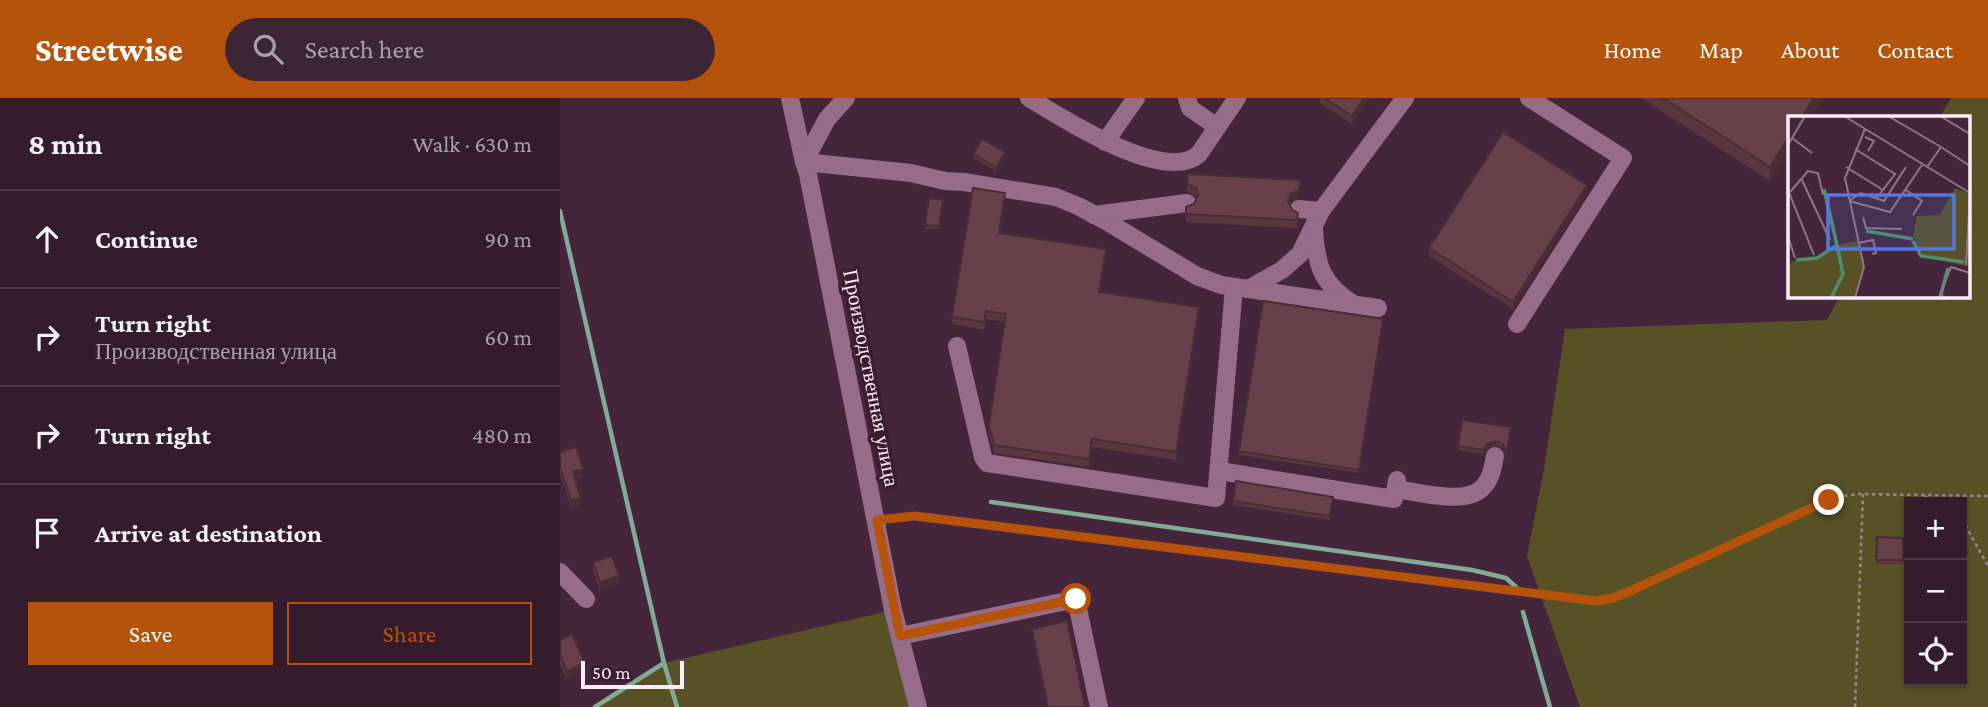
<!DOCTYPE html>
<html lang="en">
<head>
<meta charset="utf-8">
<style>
  :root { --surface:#341c2c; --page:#3c2534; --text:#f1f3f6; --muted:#a9a1a9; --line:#4e3a48; --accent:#b45309 }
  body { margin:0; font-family:"Crimson Pro",serif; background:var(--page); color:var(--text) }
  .controls { position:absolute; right:21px; bottom:21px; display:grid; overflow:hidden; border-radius:0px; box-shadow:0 2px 5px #0004 }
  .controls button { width:63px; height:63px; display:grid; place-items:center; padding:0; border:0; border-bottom:2px solid var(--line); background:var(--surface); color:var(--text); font:35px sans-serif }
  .scale { position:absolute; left:21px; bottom:18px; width:103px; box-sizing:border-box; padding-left:7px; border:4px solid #feedf8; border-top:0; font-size:19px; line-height:24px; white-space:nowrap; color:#feedf8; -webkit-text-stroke:5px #3b1c31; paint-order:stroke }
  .stop { position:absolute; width:21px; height:21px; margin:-16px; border:5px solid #b45309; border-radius:50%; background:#fff }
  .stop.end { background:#b45309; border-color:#fff; box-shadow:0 2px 7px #0008 }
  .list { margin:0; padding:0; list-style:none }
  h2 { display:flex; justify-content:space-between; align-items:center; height:91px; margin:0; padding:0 28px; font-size:30px }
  h2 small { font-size:23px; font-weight:400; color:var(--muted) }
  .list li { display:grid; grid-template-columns:46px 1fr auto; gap:21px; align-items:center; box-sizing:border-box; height:98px; padding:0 28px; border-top:2px solid var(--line) }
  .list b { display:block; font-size:26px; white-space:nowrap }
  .list p { margin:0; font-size:23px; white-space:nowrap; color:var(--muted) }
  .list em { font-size:23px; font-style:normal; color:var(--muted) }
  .actions { display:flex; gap:14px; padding:21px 28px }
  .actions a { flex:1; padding:16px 0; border:2px solid var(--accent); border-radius:0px; text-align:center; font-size:24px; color:var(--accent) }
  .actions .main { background:var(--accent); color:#fff }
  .icon { flex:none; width:38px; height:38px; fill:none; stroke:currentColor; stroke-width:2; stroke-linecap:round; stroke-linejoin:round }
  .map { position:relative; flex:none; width:1428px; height:609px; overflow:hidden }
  header { display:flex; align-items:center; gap:42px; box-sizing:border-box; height:98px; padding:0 35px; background:var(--accent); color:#fff }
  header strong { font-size:33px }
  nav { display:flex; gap:38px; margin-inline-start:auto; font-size:24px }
  .search { width:490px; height:63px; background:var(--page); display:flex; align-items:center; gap:18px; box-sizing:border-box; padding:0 24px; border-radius:38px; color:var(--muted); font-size:26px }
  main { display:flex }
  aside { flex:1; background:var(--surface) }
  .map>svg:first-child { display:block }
</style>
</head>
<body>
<header>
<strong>Streetwise</strong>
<div class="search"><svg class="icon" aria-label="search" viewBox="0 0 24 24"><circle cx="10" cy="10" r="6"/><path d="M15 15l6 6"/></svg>Search here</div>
<nav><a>Home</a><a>Map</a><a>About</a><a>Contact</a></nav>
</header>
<main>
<aside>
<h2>8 min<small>Walk · 630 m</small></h2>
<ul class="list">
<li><svg class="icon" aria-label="ahead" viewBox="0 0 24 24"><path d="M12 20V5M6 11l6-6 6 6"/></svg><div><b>Continue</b></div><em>90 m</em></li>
<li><svg class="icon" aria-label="right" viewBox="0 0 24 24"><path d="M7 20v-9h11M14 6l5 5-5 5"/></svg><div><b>Turn right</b><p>Производственная улица</p></div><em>60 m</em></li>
<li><svg class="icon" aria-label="right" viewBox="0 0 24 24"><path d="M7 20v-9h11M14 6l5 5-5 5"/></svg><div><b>Turn right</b></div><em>480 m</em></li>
<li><svg class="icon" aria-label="arrive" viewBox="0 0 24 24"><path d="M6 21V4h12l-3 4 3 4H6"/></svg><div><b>Arrive at destination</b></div></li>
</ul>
<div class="actions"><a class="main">Save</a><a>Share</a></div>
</aside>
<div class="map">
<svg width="1428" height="609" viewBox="0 0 1428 609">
  <rect width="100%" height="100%" fill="#45253b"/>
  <g fill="#585126" fill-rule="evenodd">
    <path d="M1391,0H1428V609H1020L967,458L984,371L1005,231L1267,222L1280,198H1409V19H1380ZM1349,404H1402V583H1349Z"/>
    <polygon points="333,512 358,609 35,609 104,565"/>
  </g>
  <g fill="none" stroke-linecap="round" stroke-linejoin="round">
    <g stroke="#82ab97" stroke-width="4.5">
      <polyline points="0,113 104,565"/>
      <polyline points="431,404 912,472 946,480 956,489"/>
      <polyline points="963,514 990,609"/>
      <polyline points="35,609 104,565 117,609"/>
    </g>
    <g stroke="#9d8495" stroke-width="2.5" stroke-dasharray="3.5 3.5" stroke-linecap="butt">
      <polyline points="1364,398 1379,404"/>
      <polyline points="332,421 355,417 1036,503 1053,500 1071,493 1277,399 1299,396 1428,398"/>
      <polyline points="1402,421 1428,468"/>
      <polyline points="1295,609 1303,396"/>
    </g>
    <g stroke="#966c88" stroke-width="18">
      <polyline points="230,0 244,64 248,76 333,512 358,609"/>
      <polyline points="286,0 267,21 244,64 351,75 385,83 404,84 496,99 518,108 546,123 637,178 661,187 688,191 722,172 740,156 761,113 845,0"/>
      <path d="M469,0C502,20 605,87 639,56L677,0"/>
      <polyline points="627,0 630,10 657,29"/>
      <polyline points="545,44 576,0"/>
      <polyline points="739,111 761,113"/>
      <polyline points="534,117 627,105"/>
      <path d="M754,130C756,167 761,185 793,206"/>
      <polyline points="688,191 818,210"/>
      <polyline points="957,226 1063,60 969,0"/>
      <polyline points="397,248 423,359 427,365 656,400 674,189"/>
      <polyline points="660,373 834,401 837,382"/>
      <path d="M836,391C858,394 907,408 923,389C931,381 933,369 935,358"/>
      <polyline points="0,474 26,501"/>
      <polyline points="340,538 516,501 539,609"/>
    </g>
  </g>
  <g fill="#593741">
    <polygon points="760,0 809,0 792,26 760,5"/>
    <polygon points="1081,0 1264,0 1251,19 1230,19 1230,52 1210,83"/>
    <polygon points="413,56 445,58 436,73 413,60"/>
    <polygon points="628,76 739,100 730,104 729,106 732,112 738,115 737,130 626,124 626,109 634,106 637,100 636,98 627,94"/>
    <polygon points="1027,95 953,211 869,158 869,150"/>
    <polygon points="445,103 440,135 546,158 540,194 639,216 616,362 532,349 529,369 434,355 429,335 429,327 445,224 426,221 424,232 392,226 392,219"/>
    <polygon points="383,106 379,131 365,131 365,127"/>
    <polygon points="823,225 799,375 679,357 679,353"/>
    <polygon points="951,333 946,360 943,350 936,347 927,350 924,356 898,352 898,348"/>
    <polygon points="0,354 23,379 15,381 21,407 11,410 0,376"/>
    <polygon points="673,403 773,403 770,422 673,407"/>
    <polygon points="1317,439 1343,440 1343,466 1316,466"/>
    <polygon points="33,464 59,485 40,492 33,472"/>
    <polygon points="472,531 525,609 487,609"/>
    <polygon points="0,542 25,572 7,581 0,566"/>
  </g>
  <g fill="#492d35">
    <polygon points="804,0 809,0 792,26 792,18"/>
    <polygon points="1254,0 1264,0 1251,19 1242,19"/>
    <polygon points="1230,37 1230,52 1210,83 1210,69"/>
    <polygon points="445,54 445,58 436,73 436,69"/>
    <polygon points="740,82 739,100 730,104 728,111 728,103 730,96"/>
    <polygon points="1027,87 1027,95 953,211 953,204"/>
    <polygon points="445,95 445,103 439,142 439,135"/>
    <polygon points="546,151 546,158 539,201 539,194"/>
    <polygon points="639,209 639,216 616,362 616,354"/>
    <polygon points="936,343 936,347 927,350 924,356 924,352 927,346"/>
    <polygon points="23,371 23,379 13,382 13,374"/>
    <polygon points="21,400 21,407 11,410 11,402"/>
    <polygon points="59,478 59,485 40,492 40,484"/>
    <polygon points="25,565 25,572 7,581 7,573"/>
  </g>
  <g fill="#68404c" stroke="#492d35" stroke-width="2">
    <polygon points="764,0 804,0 792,18"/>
    <polygon points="1103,0 1254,0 1242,19 1230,19 1230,37 1210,69"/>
    <polygon points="943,34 1027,87 953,204 869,150"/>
    <polygon points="422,41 445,54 436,69 413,56"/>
    <polygon points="628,76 740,82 739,92 730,96 728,103 732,112 738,115 737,122 626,116 626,109 634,106 638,97 636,90 627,86"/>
    <polygon points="413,90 445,95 439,135 546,151 539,194 639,209 616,354 532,341 529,361 434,347 429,327 446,216 426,213 424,224 392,219"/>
    <polygon points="369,100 383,102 379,128 365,127"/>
    <polygon points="703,203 823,221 799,372 679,353"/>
    <polygon points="902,322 951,329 946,356 943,346 936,343 927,346 924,352 898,348"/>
    <polygon points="16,349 23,371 13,374 21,400 11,402 0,369 0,354"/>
    <polygon points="676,383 773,399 770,418 673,403"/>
    <polygon points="1317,439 1343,440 1343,462 1316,462"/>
    <polygon points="52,458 59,478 40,484 33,464"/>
    <polygon points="507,523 525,609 488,609 472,531"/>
    <polygon points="12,536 25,565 7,573 0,558 0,542"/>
  </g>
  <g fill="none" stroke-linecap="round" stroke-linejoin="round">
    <polyline stroke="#b45309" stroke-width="9" points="516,501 340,538 317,422 355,418 1036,503 1053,500 1070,493 1269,402"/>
  </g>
  <g text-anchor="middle" stroke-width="7" stroke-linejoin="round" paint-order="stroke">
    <g font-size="21" fill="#feedf8" stroke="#3b1c31">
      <text transform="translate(311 280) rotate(79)" y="7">Производственная улица</text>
    </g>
  </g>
  <g transform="translate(1228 18)">
    <rect width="182" height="182" fill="#45253b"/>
    <path d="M167,72L182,78V151L135,140L125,120L129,100L152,99ZM69,125L76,150L67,182H0V149L5,145L29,142L49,129Z" fill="#585126"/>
    <path fill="none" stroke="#4d8f6d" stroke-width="3.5" d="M36,73L49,129M78,115L125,123M125,125L133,140L176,146M8,144L29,142L49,129L55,158L43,182M152,182L160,152"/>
    <path fill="none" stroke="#8f7587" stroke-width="2" d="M56,0L182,77M100,0L153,31M152,0L182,18M77,21L86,25L80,35M4,22L24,37M0,29L17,0M67,33L107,58L88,83M58,51L95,74M139,51L153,31L182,50M13,62L42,124M0,74L26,139M118,74L134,85L125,99M2,76L20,55L30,57L35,79M62,84L73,77L96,85L118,51M61,85L102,96L134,49M75,101L78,112L114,113M0,120L7,142M70,127L85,124L88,137L84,138M178,149L182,81M67,182L76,151L57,62L77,13M159,182L152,179L163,151L182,157"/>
    <path fill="#5576e0" fill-opacity="0.15" stroke="#5576e0" stroke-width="3.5" d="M40,79H166V133H40Z"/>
    <rect width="182" height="182" fill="none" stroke="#feedf8" stroke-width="3.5"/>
  </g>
</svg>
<div class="controls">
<button>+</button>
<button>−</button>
<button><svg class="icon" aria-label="locate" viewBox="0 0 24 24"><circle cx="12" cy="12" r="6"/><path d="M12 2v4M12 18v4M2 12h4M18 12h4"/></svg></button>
</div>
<div class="scale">50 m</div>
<div class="stop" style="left:516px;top:501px"></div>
<div class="stop end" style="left:1269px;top:402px"></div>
</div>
</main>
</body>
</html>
